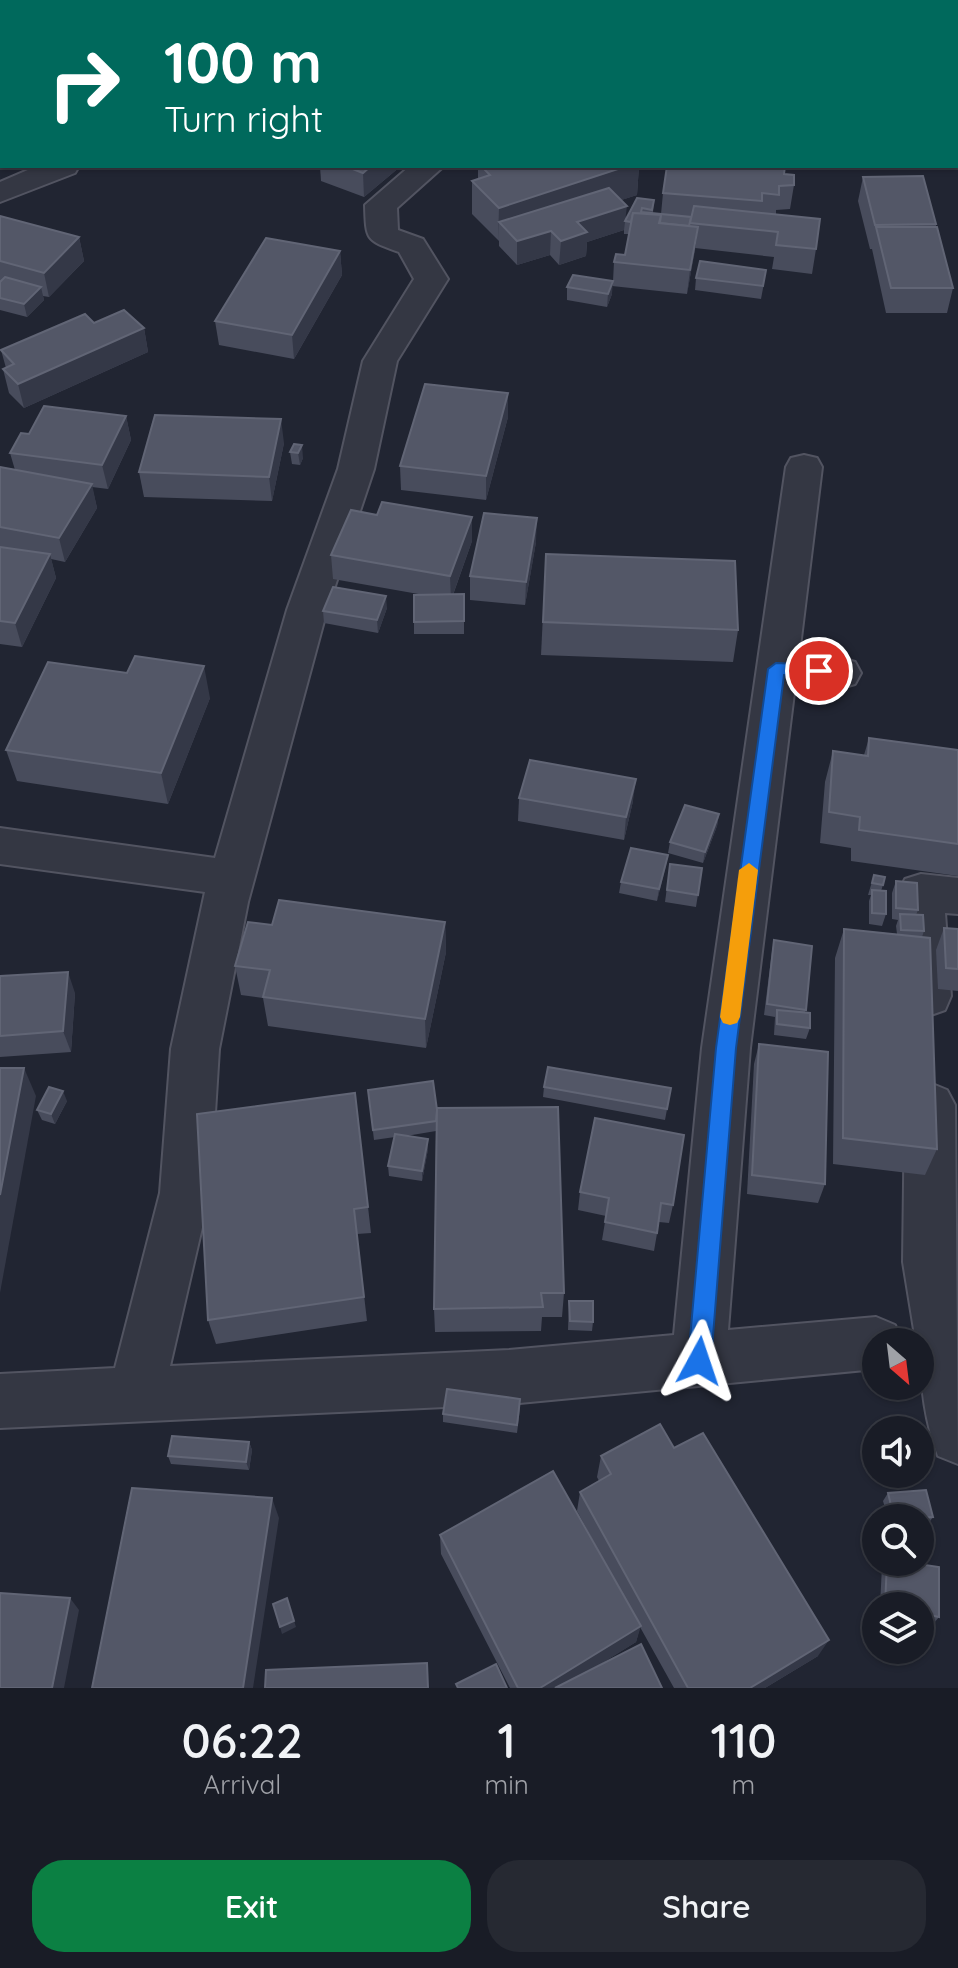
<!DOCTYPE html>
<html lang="en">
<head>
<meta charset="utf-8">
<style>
	:root { --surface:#191c26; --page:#262932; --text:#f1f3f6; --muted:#9fa1a7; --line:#373a43; --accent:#0b8043 }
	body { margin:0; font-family:Quicksand,sans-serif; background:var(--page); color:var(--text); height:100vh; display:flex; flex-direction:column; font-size:30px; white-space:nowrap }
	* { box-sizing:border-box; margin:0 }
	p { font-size:26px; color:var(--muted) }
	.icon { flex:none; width:44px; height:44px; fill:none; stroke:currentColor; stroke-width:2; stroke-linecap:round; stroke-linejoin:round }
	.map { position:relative; height:1688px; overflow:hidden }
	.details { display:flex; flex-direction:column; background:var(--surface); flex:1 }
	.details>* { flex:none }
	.banner { position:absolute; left:0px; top:0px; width:958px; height:168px; box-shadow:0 2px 6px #0004,0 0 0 2px var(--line); background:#00695c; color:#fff; overflow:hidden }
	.needle { width:52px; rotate:152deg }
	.fabs { position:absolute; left:862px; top:1328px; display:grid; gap:16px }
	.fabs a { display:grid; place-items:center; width:72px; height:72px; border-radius:50%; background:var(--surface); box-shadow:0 2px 6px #0004,0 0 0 2px var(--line); font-size:40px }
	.pin { position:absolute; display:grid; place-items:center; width:68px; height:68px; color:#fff; margin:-34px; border:4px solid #fff; border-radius:50%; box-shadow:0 2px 8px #0007 }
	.me { position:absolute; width:88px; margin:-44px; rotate:5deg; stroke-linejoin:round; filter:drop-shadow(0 0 6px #0008) }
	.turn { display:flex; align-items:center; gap:28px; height:168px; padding:0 32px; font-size:36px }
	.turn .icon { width:104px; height:104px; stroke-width:2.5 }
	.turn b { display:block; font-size:56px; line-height:68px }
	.eta { display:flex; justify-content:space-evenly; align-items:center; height:136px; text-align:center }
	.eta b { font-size:48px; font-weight:600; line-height:56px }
	.cta { display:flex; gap:16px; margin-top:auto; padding:16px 32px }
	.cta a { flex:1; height:92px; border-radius:32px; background:var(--accent); color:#fff; font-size:32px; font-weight:600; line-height:92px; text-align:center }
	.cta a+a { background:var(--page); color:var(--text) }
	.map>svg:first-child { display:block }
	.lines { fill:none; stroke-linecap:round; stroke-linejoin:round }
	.minor-casing { stroke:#525461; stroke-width:4 }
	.minor { fill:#343743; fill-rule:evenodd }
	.wall { fill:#484c5c }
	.shaded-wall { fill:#343847 }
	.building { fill:#535767; stroke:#616575; stroke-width:2 }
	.route { fill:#1a73e8; stroke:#114b97; stroke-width:2 }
	.slow { fill:#f59e0b }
</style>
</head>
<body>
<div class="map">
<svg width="958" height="1688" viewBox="0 0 958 1688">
	<rect width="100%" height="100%" fill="#212532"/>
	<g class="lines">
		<defs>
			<g id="minor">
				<path d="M37,166H79L75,173L0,202V182Z"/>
				<path d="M410,166H444L397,208L398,230L423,239L448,279L397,361L374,469L327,610L248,902L219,1049L210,1193L170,1366L509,1350L674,1335L702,1048L786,467L791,458L804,455L817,458L822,467L799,655L841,658L855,662L861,673L855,684L841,688L795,685L750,1048L728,1330L876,1317L895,1325L902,1342H876V1369L509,1404L0,1428V1374L115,1368L160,1193L171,1049L205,892L0,864V828L215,858L287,610L338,469L363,361L414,279L399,252C366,240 366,241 365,205Z"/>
				<path d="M921,874L958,878V914L945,913L951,996L945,1010L928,1016L911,1010L905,996L899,892L905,879Z"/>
				<path d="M930,1083L947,1090L955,1105L958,1464L938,1456C924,1420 920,1380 920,1342H916L903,1262L905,1105L913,1090Z"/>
			</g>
		</defs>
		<use href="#minor" class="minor-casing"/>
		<use href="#minor" class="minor"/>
	</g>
	<g class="wall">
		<path d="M320,166H401L364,197L321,181Z"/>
		<path d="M478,166H639L637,195L621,200L626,219L654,200L653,213L661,214L663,193L784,174L794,185L790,209L776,210V214L816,249L812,274L772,269L774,257L695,248L687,294L612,286V294L607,307L567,300V287L613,281L614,262L625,255L629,234H624V230L587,242L586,256L559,265L550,255L517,265L499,246V241L472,214V181L478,179Z"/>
		<path d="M863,177L936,224V227L953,288L947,313H886L872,249H870L858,201Z"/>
		<path d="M0,216L79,237L84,261L49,297L43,296L44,300L27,317L0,310Z"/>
		<path d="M340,251L342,275L294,359L219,345L215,321Z"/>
		<path d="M696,278L764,283L761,299L695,290Z"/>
		<path d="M94,323L144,328L148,352L24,408L9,393L3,369L6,368L1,350Z"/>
		<path d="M126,416L131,440L108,489L92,487L97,508L65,562L51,559L56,578L22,647L0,644V467L15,470L10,453L29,434Z"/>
		<path d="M508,417L486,500L401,490L400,466Z"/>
		<path d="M284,443L272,501L144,497L139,472Z"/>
		<path d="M294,444L303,458L300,465L292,464L290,452Z"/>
		<path d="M472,541L453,595L464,594V634H414V622L424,595L333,579L331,555Z"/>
		<path d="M536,542L525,605L470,600V576Z"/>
		<path d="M546,554L738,630L733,662L541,655Z"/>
		<path d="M387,608L378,633L324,623L323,611Z"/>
		<path d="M210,698L168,804L17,781L6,750Z"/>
		<path d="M869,738L958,750V876L851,861V848L820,843L825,782L833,751L864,755Z"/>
		<path d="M519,798L633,801L624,840L518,821Z"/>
		<path d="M719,814L717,826L703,863L668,853L670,842Z"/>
		<path d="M668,855L657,901L619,893L621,882Z"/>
		<path d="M670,864L702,868L696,907L665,902Z"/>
		<path d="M874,875L883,885L881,891L886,914L882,926L869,924V901L871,895H868Z"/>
		<path d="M896,881L918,910L916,915L924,931L922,937L937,1149L925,1175L833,1164L835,958L844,929L897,934L896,926L898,920L892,919V893Z"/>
		<path d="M445,922L446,952L426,1048L268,1026L263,998L241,995L235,966L272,925Z"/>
		<path d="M944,928L958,929V991L938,989L936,950Z"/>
		<path d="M774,940L806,1010L805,1012L810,1028L806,1039L774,1035L775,1017L764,1015L772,951Z"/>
		<path d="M0,976L75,993L71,1052L0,1057Z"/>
		<path d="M759,1044L825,1184L818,1203L747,1194L754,1064Z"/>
		<path d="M544,1087L671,1088L665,1120L543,1097Z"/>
		<path d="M368,1090L437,1110L564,1293L562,1317H542L541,1331L435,1332L434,1309L436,1131L406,1136L428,1139V1149L422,1181L389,1176L388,1166L395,1137L374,1140Z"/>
		<path d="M355,1093L371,1233L357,1234L367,1321L216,1344L208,1320Z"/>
		<path d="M67,1101L55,1124L42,1120L37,1110Z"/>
		<path d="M580,1192L673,1205L669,1223L659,1222L654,1251L602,1240L606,1216L578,1210Z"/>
		<path d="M569,1301L593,1322L592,1331L568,1330Z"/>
		<path d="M520,1408L517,1433L443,1422V1414Z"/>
		<path d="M249,1442L252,1450L249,1470L171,1464L168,1456Z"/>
		<path d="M674,1448L818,1656L765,1688H674L640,1627L636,1642L592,1669L662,1688H510L441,1554L440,1535L609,1570L577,1511L580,1492L599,1481L597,1477L601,1456Z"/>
		<path d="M888,1493L933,1517L928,1524L920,1525V1518H888L883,1501Z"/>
		<path d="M885,1562H905L939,1617L934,1623L920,1621V1606H880L882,1566Z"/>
	</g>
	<g class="shaded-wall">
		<path d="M391,0H422L419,2H389Z"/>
		<path d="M455,0H482L480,2H452Z"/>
		<path d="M371,166H401L364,197L363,173Z"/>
		<path d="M627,166H639L637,195L512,236L499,222L498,241L499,208Z"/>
		<path d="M627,206L624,230L587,242L586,256L559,265L561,241L577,222Z"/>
		<path d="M698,227L695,251L687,294L690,270Z"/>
		<path d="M551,231L550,255L517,265V241Z"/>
		<path d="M79,237L84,261L49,297L44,273Z"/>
		<path d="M340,251L342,275L294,359L292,335Z"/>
		<path d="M613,281L612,294L607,307L608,294Z"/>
		<path d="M41,287L44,300L27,317L24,304Z"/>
		<path d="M144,328L148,352L24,408L18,384Z"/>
		<path d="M508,393V417L486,500V476Z"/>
		<path d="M126,416L131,440L108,489L102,465Z"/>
		<path d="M281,419L284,443L272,501L269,477Z"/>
		<path d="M302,445L303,458L300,465L298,453Z"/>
		<path d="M92,484L97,508L65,562L59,538Z"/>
		<path d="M472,517V541L451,600L450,576Z"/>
		<path d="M537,518L536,542L525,605L526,582Z"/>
		<path d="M50,554L56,578L22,647L15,623Z"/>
		<path d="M386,596L387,608L378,633L377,620Z"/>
		<path d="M204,666L210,698L168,804L161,773Z"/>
		<path d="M636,779L633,801L624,840L626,817Z"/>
		<path d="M719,814L717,826L703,863L705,852Z"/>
		<path d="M668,855L666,866L657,901L659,889Z"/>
		<path d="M445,922L446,952L426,1048L425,1019Z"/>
		<path d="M68,972L75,993L71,1052L63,1031Z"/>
		<path d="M24,1068L36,1096L0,1293V1195Z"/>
		<path d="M63,1091L67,1101L55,1124L51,1114Z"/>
		<path d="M428,1139V1149L422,1181V1171Z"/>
		<path d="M249,1442L252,1450L249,1470L246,1462Z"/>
		<path d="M272,1498L279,1518L253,1688H243Z"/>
		<path d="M70,1598L79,1610L64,1688H52Z"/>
		<path d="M287,1598L296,1627L282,1634L280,1627Z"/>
		<path d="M641,1626L636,1642L562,1688H540Z"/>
		<path d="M829,1640L818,1656L765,1688H750Z"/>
	</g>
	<g class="building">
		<path d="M42,0H57L54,2H38Z"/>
		<path d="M339,0H391L389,2H337Z"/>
		<path d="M407,0H455L452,2H404Z"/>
		<path d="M345,166H371L363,173Z"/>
		<path d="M481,166H627L499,208L472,181L490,175Z"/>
		<path d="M667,166H785L784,174L794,175V185L779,186V195L762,193V201L663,193Z"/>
		<path d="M923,176L936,224L875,225L863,177Z"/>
		<path d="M609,188L627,206L577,222L587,232L561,241L551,231L517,241L499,222Z"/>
		<path d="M637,198L654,200L652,210L642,208L641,212L691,217L689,226L660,223L661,215L633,213L631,222L625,221Z"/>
		<path d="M694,206L820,219L816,249L776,245L778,232L690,223Z"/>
		<path d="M633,213L661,215L659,223L698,227L690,270L614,262L616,254L625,255Z"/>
		<path d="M0,216L79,237L44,273L0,261Z"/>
		<path d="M876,227H937L953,288H891Z"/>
		<path d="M266,238L340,251L292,335L215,321Z"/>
		<path d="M700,261L766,270L763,286L696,278Z"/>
		<path d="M573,275L613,281L608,294L567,287Z"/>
		<path d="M5,277L41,287L24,304L0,298V282Z"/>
		<path d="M124,310L144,328L18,384L3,369L14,364L1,350L85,314L94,323Z"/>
		<path d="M425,384L508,393L486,476L400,466Z"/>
		<path d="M44,406L126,416L102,465L10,453L21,433L29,434Z"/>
		<path d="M155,415L281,419L269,477L139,472Z"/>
		<path d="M294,444L302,445L298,453L290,452Z"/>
		<path d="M0,467L92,484L59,538L0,527Z"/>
		<path d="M382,502L472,517L450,576L331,555L351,510L377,515Z"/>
		<path d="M484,513L537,518L526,582L470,576Z"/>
		<path d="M0,547L50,554L15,623L0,621Z"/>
		<path d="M546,554L735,561L738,630L543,622Z"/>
		<path d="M333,587L386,596L377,620L323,611Z"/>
		<path d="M464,594V621L414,622V595Z"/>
		<path d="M135,656L204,666L161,773L6,750L48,662L127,673Z"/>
		<path d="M869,738L958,750V844L859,830L860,817L829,812L833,751L868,756Z"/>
		<path d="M530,760L636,779L626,817L519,798Z"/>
		<path d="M685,805L719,814L705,852L670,842Z"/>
		<path d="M631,848L668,855L659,889L621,882Z"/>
		<path d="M670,864L702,868L698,895L667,890Z"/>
		<path d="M874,875L885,877L883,885L872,883Z"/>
		<path d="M896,881L917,883L918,910L896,908Z"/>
		<path d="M872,890L886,891V914L872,913Z"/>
		<path d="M279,900L445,922L425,1019L263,997L270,970L235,966L248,922L272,925Z"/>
		<path d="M900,914L923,915L924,931L901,930Z"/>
		<path d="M944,928L958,929V969L946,968Z"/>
		<path d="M844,929L930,938L937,1149L843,1138Z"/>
		<path d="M774,940L812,946L806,1010L767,1004Z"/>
		<path d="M68,972L63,1031L0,1036V976Z"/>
		<path d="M777,1010L810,1013V1028L777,1024Z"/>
		<path d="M759,1044L828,1052L825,1184L752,1175Z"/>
		<path d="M548,1067L671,1088L667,1109L544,1087Z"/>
		<path d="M0,1068H24L0,1195Z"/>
		<path d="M433,1081L437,1110L436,1121L373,1130L368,1090Z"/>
		<path d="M49,1087L63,1091L51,1114L37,1110Z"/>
		<path d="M355,1093L368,1207L354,1209L364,1297L208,1320L197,1114Z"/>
		<path d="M558,1107L564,1293H541L543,1307L434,1309L437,1108Z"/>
		<path d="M595,1118L684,1135L673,1205L661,1203L657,1233L605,1222L609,1198L580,1192Z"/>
		<path d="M395,1134L428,1139L422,1171L388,1166Z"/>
		<path d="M569,1301H593V1322L570,1321Z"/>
		<path d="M447,1389L520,1399L517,1425L443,1414Z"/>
		<path d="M660,1424L674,1448L703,1433L829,1640L750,1688H688L580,1492L611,1474L601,1456Z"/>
		<path d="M172,1436L249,1442L246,1462L168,1456Z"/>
		<path d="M553,1471L641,1626L540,1688H518L440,1535Z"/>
		<path d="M132,1488L272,1498L243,1688H92Z"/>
		<path d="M926,1490L933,1517L920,1518H894L888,1493Z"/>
		<path d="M887,1562H905L939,1567V1617L920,1613V1606H885Z"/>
		<path d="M0,1593L70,1598L52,1688H0Z"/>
		<path d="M287,1598L294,1621L280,1627L273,1604Z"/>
		<path d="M641,1644L662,1688H555Z"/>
		<path d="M427,1663L428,1688H265L266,1670Z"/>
		<path d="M496,1664L507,1688H458L456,1684Z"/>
	</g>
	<path class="route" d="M776,663L819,665L828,671L819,678L784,675L736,1048L711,1361L707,1368L699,1372L692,1368L688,1361L716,1048L768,669Z"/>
	<path class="slow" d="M749,863L758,870L740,1017L737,1023L730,1025L723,1023L720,1017L739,870Z"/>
</svg>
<div class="fabs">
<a><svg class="needle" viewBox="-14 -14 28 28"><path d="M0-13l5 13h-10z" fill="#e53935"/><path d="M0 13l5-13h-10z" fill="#9fa1a7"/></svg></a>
<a><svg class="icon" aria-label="sound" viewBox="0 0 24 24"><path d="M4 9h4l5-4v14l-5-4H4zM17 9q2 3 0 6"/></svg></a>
<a><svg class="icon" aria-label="search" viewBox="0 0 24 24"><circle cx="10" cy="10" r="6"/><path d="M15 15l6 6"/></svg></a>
<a><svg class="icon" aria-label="layers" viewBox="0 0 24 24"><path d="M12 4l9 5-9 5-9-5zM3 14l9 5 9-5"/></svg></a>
</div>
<div class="pin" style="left:819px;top:671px;background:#d93025"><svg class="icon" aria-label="arrive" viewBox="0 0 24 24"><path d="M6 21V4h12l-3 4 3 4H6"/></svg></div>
<svg class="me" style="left:699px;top:1361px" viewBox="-20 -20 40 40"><path d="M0-17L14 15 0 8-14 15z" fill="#1a73e8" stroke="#fff" stroke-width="4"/></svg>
<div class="banner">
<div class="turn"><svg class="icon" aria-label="right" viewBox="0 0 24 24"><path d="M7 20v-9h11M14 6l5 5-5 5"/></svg><div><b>100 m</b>Turn right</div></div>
</div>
</div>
<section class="details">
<div class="eta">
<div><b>06:22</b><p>Arrival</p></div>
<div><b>1</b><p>min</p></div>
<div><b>110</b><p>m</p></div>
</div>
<div class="cta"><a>Exit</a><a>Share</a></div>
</section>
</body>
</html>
